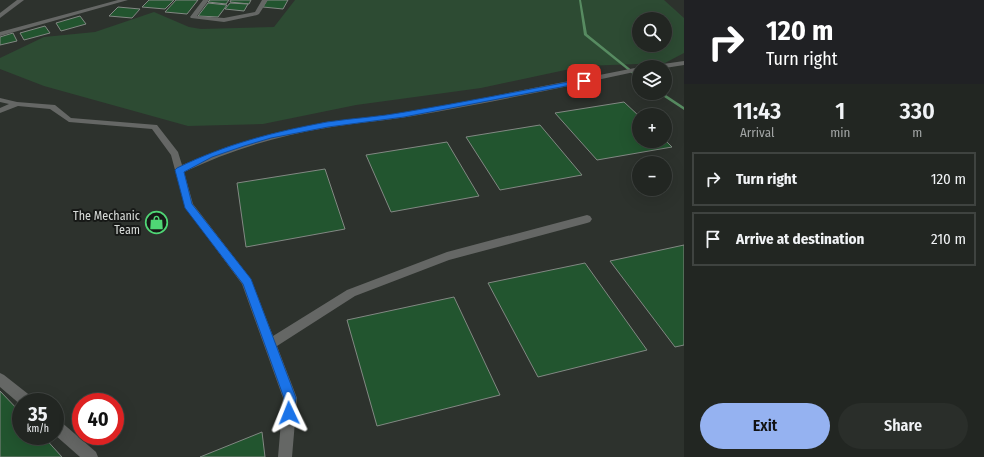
<!DOCTYPE html>
<html lang="en">
<head>
<meta charset="utf-8">
<style>
	:root { --surface:#222622; --page:#2a2e2a; --text:#f1f3f6; --muted:#a2a5a5; --line:#3f4340; --accent:#95b2f1 }
	body { margin:0; font-family:"Fira Sans Condensed",sans-serif; background:var(--page); color:var(--text); height:100vh; display:flex; flex-direction:column; font-size:15px; white-space:nowrap }
	* { box-sizing:border-box; margin:0 }
	p { font-size:13px; color:var(--muted) }
	.icon { flex:none; width:22px; height:22px; fill:none; stroke:currentColor; stroke-width:2; stroke-linecap:round; stroke-linejoin:round }
	.map { position:relative; flex:1; overflow:hidden }
	.details { display:flex; flex-direction:column; background:var(--surface); width:300px }
	.details>* { flex:none }
	.top-card { background:#202124; color:#fff; overflow:hidden }
	.controls { position:absolute; left:632px; top:12px; display:grid; gap:8px }
	.controls a { display:grid; place-items:center; width:40px; height:40px; border-radius:50%; background:var(--surface); box-shadow:0 4px 16px #0002,0 0 0 1px var(--line); font-size:20px }
	.speed { position:absolute; left:12px; top:393px; display:flex; gap:8px; font-size:20px; font-weight:700; text-align:center }
	.speed>* { display:grid; place-content:center; width:52px; height:52px; border-radius:50%; background:var(--surface); box-shadow:0 4px 16px #0002,0 0 0 1px var(--line); line-height:1 }
	.speed small { font-size:10px; font-weight:400 }
	.speed .limit { border:6px solid #d22; background:#fff; color:#111 }
	.pin { position:absolute; display:grid; place-items:center; width:34px; height:34px; color:#fff; margin:-17px; border-radius:8px; box-shadow:0 2px 6px #0006 }
	.me { position:absolute; width:44px; margin:-22px; rotate:358deg; stroke-linejoin:round; filter:drop-shadow(0 0 3px #0008) }
	.turn { display:flex; align-items:center; gap:14px; height:84px; padding:0 16px; font-size:18px }
	.turn .icon { width:52px; height:52px; stroke-width:2.5 }
	.turn b { display:block; font-size:28px; line-height:34px }
	.eta { display:flex; justify-content:space-evenly; align-items:center; height:68px; text-align:center }
	.eta b { font-size:24px; font-weight:600; line-height:28px }
	.primary-button { display:flex; gap:8px; margin-top:auto; padding:8px 16px }
	.primary-button a { flex:1; height:46px; border-radius:24px; background:var(--accent); color:#111; font-size:16px; font-weight:600; line-height:46px; text-align:center }
	.primary-button a+a { background:var(--page); color:var(--text) }
	ul { padding:0; list-style:none }
	li { display:flex; align-items:center; gap:12px; height:54px; margin:0 8px 6px; padding:0 8px; border:2px solid var(--line); border-radius:0px }
	li div { flex:1 }
	li b { display:block; font-size:15px }
	li em { font-style:normal }
	main { display:flex; flex:1; min-height:0 }
	.map>svg:first-child { display:block }
	.green { fill:#2d4b33; fill-rule:evenodd }
	.lines { fill:none; stroke-linecap:round; stroke-linejoin:round }
	.stream { fill:#578b61; fill-rule:evenodd }
	.building { fill:#22552f; stroke:#828883 }
	.minor { fill:#656765; fill-rule:evenodd }
	.route { fill:#1a73e8; stroke:#114b97 }
	.labels { text-anchor:middle; dominant-baseline:central; stroke-width:4; stroke-linejoin:round; paint-order:stroke }
	.poi-label { font-size:12px; fill:#d8dcd9; stroke:#171917; text-anchor:end }
</style>
</head>
<body>
<main>
<div class="map">
<svg width="684" height="457" viewBox="0 0 684 457">
	<rect width="100%" height="100%" fill="#2d322d"/>
	<path class="green" d="M295,0H664L684,18V53L665,63L584,66L481,88L356,105L263,124L188,126L44,86L0,69V58L44,37L95,32L154,12L189,27L201,29L274,27ZM639,19H665V45H639Z"/>
	<g class="lines">
		<g class="stream">
			<path d="M579,0H581L587,34L639,76V79L584,35Z"/>
			<path d="M658,93H663L684,107V110Z"/>
		</g>
	</g>
	<g class="building">
		<path d="M149,0H174L165,9L142,7Z"/>
		<path d="M176,0H198L187,14L165,12Z"/>
		<path d="M210,0H229L226,4L208,2Z"/>
		<path d="M231,0H251L249,4L230,2Z"/>
		<path d="M267,0H288L283,9L263,7Z"/>
		<path d="M208,3L227,5L218,17L198,16Z"/>
		<path d="M230,3L248,4L244,11L225,9Z"/>
		<path d="M118,7L140,9L132,18L109,16Z"/>
		<path d="M80,16L86,24L61,31L56,23Z"/>
		<path d="M45,26L50,33L24,40L20,33Z"/>
		<path d="M13,33L17,41L0,45V37Z"/>
		<path d="M624,102L639,116V141L665,140L672,147L597,160L555,113Z"/>
		<path d="M540,125L582,175L500,190L466,137Z"/>
		<path d="M447,142L479,196L391,212L366,155Z"/>
		<path d="M325,169L345,229L246,247L237,183Z"/>
		<path d="M684,245V345L675,347L610,261Z"/>
		<path d="M585,263L647,350L538,377L488,283Z"/>
		<path d="M454,297L500,395L377,426L347,320Z"/>
		<path d="M0,391L21,413V436H43L62,457H0Z"/>
		<path d="M262,432L265,457H200Z"/>
	</g>
	<g class="lines">
		<g class="minor">
			<path d="M17,0H24L0,18V13Z"/>
			<path d="M118,0H128L0,36V32Z"/>
			<path d="M203,0H209L197,16L224,18L255,12L262,0H268L259,14L257,15L224,22L191,18L190,17Z"/>
			<path d="M684,61V65L665,68L652,67L656,65Z"/>
			<path d="M640,67L639,71C564,87 489,103 413,116C384,121 354,123 326,128C276,136 229,151 184,172L193,204L251,279L273,336L347,290L447,252L587,215L590,216L592,219L590,222L587,223L449,260L355,296L277,346L297,398L292,457H278L283,398L242,284L185,207L171,155L152,129L69,122L50,109L18,106L0,113V108L9,104L0,102V98L17,102L55,105L71,118L157,125L178,152L182,165L230,146L288,130L326,122L404,113L463,102Z"/>
			<path d="M0,373L4,375L32,397L34,402H21V405L0,387Z"/>
			<path d="M55,419L60,421L96,452L98,457H80L55,435Z"/>
		</g>
	</g>
	<path class="route" d="M584,79L588,81L587,82L404,117L328,127L271,138L244,146L212,157L184,172L192,204L251,279L296,398L293,417L289,419L285,417L283,413L284,398L243,284L185,208L175,170L177,168C226,144 273,132 327,122C353,118 379,117 405,112C465,102 525,90 584,79Z"/>
	<defs>
		<symbol id="shop-ring" viewBox="-11 -11 22 22"><circle r="9.5" fill="#171917" stroke="#4fd675" stroke-width="1.5"/><path d="M-5-2.5h2.3a2.7 3.5 0 0 1 5.4 0H5L5.5 6h-11ZM-1.5-2.5h3a1.5 2.3 0 0 0-3 0Z" fill="#4fd675"/></symbol>
	</defs>
	<g fill-rule="evenodd">
		<use href="#shop-ring" x="144" y="210" width="25" height="25"/>
	</g>
	<g class="labels">
		<g class="poi-label">
			<text x="140" y="216">The Mechanic<tspan x="140" dy="14">Team</tspan></text>
		</g>
	</g>
</svg>
<div class="controls">
<a><svg class="icon" aria-label="search" viewBox="0 0 24 24"><circle cx="10" cy="10" r="6"/><path d="M15 15l6 6"/></svg></a>
<a><svg class="icon" aria-label="layers" viewBox="0 0 24 24"><path d="M12 4l9 5-9 5-9-5zM3 14l9 5 9-5"/></svg></a>
<a>+</a>
<a>−</a>
</div>
<div class="speed"><div>35<small>km/h</small></div><div class="limit">40</div></div>
<div class="pin" style="left:584px;top:81px;background:#d93025"><svg class="icon" aria-label="arrive" viewBox="0 0 24 24"><path d="M6 21V4h12l-3 4 3 4H6"/></svg></div>
<svg class="me" style="left:289px;top:413px" viewBox="-20 -20 40 40"><path d="M0-17L14 15 0 8-14 15z" fill="#1a73e8" stroke="#fff" stroke-width="4"/></svg>
</div>
<section class="details">
<div class="top-card">
<div class="turn"><svg class="icon" aria-label="right" viewBox="0 0 24 24"><path d="M7 20v-9h11M14 6l5 5-5 5"/></svg><div><b>120 m</b>Turn right</div></div>
</div>
<div class="eta">
<div><b>11:43</b><p>Arrival</p></div>
<div><b>1</b><p>min</p></div>
<div><b>330</b><p>m</p></div>
</div>
<ul>
<li><svg class="icon" aria-label="right" viewBox="0 0 24 24"><path d="M7 20v-9h11M14 6l5 5-5 5"/></svg><div><b>Turn right</b></div><em>120 m</em></li>
<li><svg class="icon" aria-label="arrive" viewBox="0 0 24 24"><path d="M6 21V4h12l-3 4 3 4H6"/></svg><div><b>Arrive at destination</b></div><em>210 m</em></li>
</ul>
<div class="primary-button"><a>Exit</a><a>Share</a></div>
</section>
</main>
</body>
</html>
